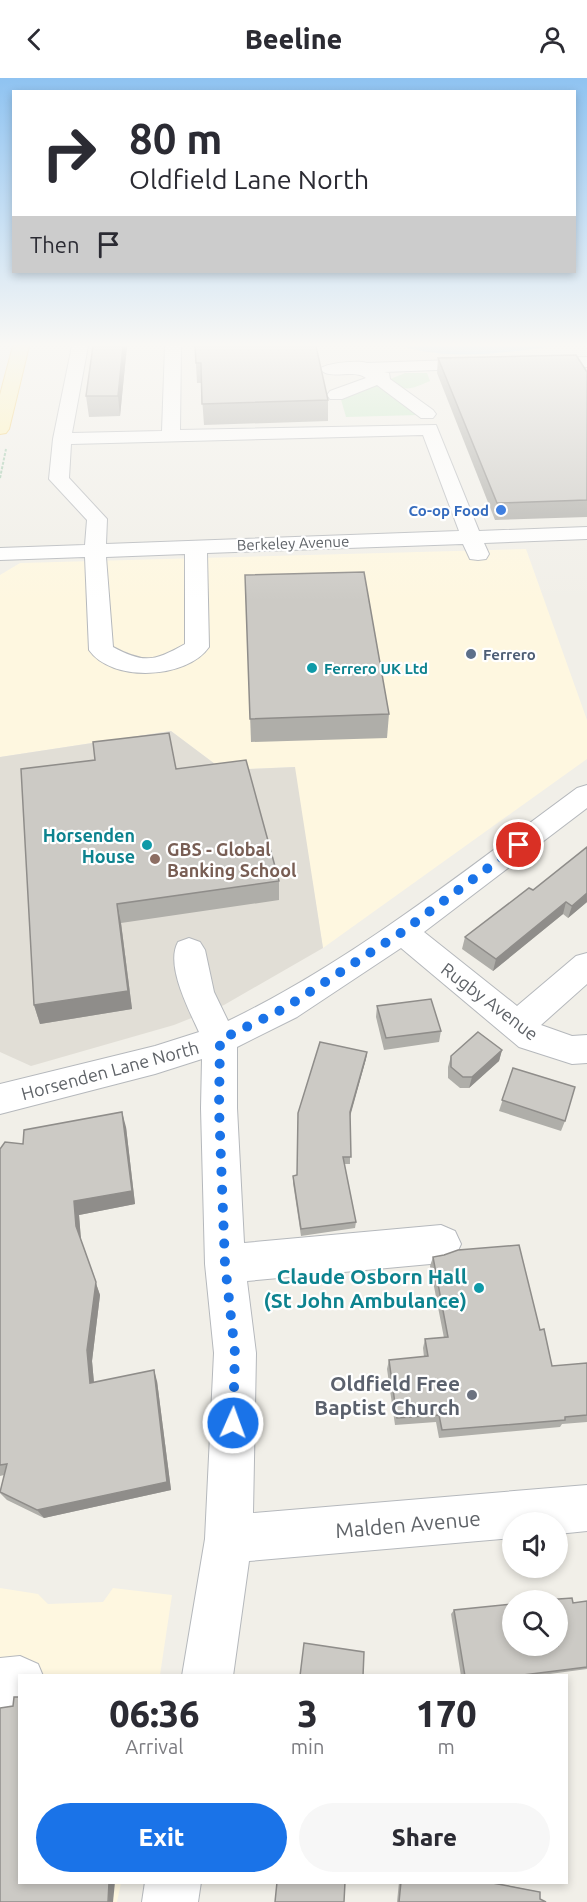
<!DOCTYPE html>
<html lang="en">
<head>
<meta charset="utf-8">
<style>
	:root { --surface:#fff; --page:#f7f7f7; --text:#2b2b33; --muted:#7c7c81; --accent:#1a73e8 }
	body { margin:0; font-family:Ubuntu,sans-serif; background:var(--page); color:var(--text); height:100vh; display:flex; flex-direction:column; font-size:22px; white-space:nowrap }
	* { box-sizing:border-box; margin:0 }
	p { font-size:20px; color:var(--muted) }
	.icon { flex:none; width:33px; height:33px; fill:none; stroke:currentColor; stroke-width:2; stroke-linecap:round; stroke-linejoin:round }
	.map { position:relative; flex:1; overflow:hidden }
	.side { position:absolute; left:18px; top:1596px; width:550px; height:210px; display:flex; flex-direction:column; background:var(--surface); border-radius:0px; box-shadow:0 3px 9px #0003 }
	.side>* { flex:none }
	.top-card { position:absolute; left:12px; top:12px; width:564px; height:183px; border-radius:0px; box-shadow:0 3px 9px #0003; background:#fff; color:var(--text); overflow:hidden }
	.controls { position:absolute; left:502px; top:1434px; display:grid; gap:12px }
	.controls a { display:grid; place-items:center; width:66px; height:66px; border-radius:50%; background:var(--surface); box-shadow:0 3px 9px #0003; font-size:30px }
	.pin { position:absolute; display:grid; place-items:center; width:51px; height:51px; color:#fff; margin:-26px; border:3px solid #fff; border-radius:50%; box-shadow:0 2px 6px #0007 }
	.me { position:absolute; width:66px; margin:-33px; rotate:2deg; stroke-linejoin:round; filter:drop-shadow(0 0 4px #0008) }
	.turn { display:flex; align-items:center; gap:21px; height:126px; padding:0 18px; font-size:27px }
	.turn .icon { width:78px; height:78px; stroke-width:2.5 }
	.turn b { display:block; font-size:42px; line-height:51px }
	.then { display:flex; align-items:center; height:57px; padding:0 18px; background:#0003; gap:12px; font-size:22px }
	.eta { display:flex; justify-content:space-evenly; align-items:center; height:102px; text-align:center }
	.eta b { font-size:36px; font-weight:800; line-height:42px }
	.action { display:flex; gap:12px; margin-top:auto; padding:12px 18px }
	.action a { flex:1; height:69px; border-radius:36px; background:var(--accent); color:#fff; font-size:24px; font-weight:800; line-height:69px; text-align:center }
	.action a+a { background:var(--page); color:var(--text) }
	header { display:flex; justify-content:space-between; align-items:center; height:78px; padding:0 18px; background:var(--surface); font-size:27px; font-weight:800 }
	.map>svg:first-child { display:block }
	.commercial { fill:#fef7e0 }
	.education { fill:#e1ded6 }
	.green { fill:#c5e8c5 }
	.water { fill:#aadaff }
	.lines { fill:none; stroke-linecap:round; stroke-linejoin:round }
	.minor-casing { stroke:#b5b8bc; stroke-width:2 }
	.major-casing { stroke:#f2c960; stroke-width:2 }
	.path { stroke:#9cc7a9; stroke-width:2; stroke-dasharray:3 1.5; stroke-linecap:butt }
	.minor { fill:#fff; fill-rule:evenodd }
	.major { fill:#fff2af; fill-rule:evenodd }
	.wall { fill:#afaea9 }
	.shaded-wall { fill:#8f8d8a }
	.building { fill:#cccac5; stroke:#8f8d8a; stroke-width:1.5 }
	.route { stroke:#1a73e8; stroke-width:10; stroke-dasharray:0 18 }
	.shop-dot { fill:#3f7fe0; stroke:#fff; stroke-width:2 }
	.service-dot { fill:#5c6f8a; stroke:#fff; stroke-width:2 }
	.culture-dot { fill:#0f9aa8; stroke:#fff; stroke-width:2 }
	.education-dot { fill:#8d6e63; stroke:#fff; stroke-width:2 }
	.worship-dot { fill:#6b7280; stroke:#fff; stroke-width:2 }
	.labels { text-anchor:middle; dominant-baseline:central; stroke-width:4.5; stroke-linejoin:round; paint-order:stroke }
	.far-shop-label { font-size:15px; font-weight:bold; fill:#366cbe; stroke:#fff; text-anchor:end }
	.far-street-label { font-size:15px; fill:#5f6368; stroke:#fff }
	.far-service-label { font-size:15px; font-weight:bold; fill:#4e5e75; stroke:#fff; text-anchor:start }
	.far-culture-label { font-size:15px; font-weight:bold; fill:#0d838f; stroke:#fff; text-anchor:start }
	.culture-label { font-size:18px; font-weight:bold; fill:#0d838f; stroke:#fff; text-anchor:end }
	.education-label { font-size:18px; font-weight:bold; fill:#785e54; stroke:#fff; text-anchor:start }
	.street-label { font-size:18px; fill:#5f6368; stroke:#fff }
	.near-culture-label { font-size:21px; font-weight:bold; fill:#0d838f; stroke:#fff; text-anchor:end }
	.near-worship-label { font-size:21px; font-weight:bold; fill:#5b616d; stroke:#fff; text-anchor:end }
	.near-street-label { font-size:21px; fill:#5f6368; stroke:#fff }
</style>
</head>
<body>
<header><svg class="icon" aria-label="back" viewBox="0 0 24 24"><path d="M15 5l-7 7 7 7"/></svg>Beeline<svg class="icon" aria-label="person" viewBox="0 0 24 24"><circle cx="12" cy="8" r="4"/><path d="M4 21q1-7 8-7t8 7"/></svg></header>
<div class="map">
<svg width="587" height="1824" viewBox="0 0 587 1824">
	<rect width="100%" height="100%" fill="#f1efe8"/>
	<g class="commercial">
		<path d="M526,471L587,642V681L323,870L294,689L223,692L171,653L0,679V497L20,485Z"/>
		<path d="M0,1510L38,1516L48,1526L103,1524L113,1510L172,1517L160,1597L20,1598V1804L121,1805L117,1824H0Z"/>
	</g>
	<path class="education" d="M171,653L223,692L295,689L323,870L224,927L174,947L31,988L0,974V679Z"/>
	<g class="green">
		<path d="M405,295H427L430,303C411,311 405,315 388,302Z"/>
		<path d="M377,305L419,337L346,339L340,318Z"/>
	</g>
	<path class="water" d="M401,268H556C504,275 452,283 401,268Z"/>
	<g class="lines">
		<defs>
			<g id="minor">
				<path d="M72,268H88L72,355L162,353L165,268H181L180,352L436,347L479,453L587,449V461L484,465L489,476L486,481L478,482L470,481L463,466L207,475L209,569C187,601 112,605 89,572L85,479L0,482V470L85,467L87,442L49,401L53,361ZM423,357L459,453L106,466L107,441L69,400L71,366ZM185,476V566C155,583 144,586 113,569L106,479Z"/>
				<path d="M587,279V289L535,290L527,285L535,280Z"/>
				<path d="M483,281L491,286L489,290L384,294L389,295L390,301L433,332L436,336L433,340H421L377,307L342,321H330L327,317L330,313L366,300C353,290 330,303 320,291C325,285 359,282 367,285Z"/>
				<path d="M587,707V730L424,854L517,928L576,878L587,875V906L541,947L572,958L587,957V985L572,986L519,969L401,870L297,939L237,969V1030L244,1165L441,1147L455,1153L461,1166L455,1179L441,1185L247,1203L256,1275L253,1435L587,1407V1453L558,1456V1444H513V1460L249,1483L233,1598H182L205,1461L214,1275L205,1186L201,1030L202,981L155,996L0,1036V1006L155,968L199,954C189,932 165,887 178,864L189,860L200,864L205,872L214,914L228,943C354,882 465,792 577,710Z"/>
				<path d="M20,1578L38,1586L43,1598H20V1630L0,1632V1580Z"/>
				<path d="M145,1804H201L198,1824H142Z"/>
			</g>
			<path id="major" d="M13,268H29L9,351L6,355L0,356V317Z"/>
		</defs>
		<use href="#minor" class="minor-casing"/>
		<use href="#major" class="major-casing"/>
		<path class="path" d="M0,400L6,371"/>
		<use href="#minor" class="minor"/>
		<use href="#major" class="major"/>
	</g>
	<g class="wall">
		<path d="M127,268L120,338L89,339L86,318Z"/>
		<path d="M195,268L328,322V343L204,347L201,305H197Z"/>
		<path d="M438,280L587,294V439L495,442L437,295Z"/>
		<path d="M245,497L389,636L387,660L251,664Z"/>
		<path d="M176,691L279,803V822L121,845L132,931L40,946L34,927Z"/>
		<path d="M533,812L587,824L568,840L563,836L493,893L462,871L465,859Z"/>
		<path d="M377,928L441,953L439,964L384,972L376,939Z"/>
		<path d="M502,972L499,983L469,1010H460L448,1000V989L451,978Z"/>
		<path d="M367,974L366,981L350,1039V1086H344L356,1144L355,1150L301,1158L293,1105V1098L297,1097Z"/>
		<path d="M513,990L565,1043L561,1053L499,1033Z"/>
		<path d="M126,1049L135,1126L79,1137L81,1162L100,1217L92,1283L94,1305L157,1303L171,1412L44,1440L7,1422L0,1415L4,1397L0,1398V1071L23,1066Z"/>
		<path d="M433,1179L540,1252L552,1288L587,1285V1344L562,1346L560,1349L439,1360L436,1344L395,1347L387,1291L389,1282L424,1279L423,1270L425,1261L444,1260L430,1188Z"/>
		<path d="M587,1523V1591L535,1598H461L451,1536L454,1532L573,1525Z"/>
		<path d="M399,1804H490L540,1814V1821L546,1824H397Z"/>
	</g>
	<g class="shaded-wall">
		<path d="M123,268H127L120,338L118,318Z"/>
		<path d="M587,815V824L568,840L572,828Z"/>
		<path d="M566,824L563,836L493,893L496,881Z"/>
		<path d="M117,826L121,845L132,931L40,946L34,927Z"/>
		<path d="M502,972L499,983L469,1010L472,999Z"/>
		<path d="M367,974L366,981L349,1041L350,1034Z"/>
		<path d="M122,1034L126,1049L135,1126L79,1137L81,1162L100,1217L92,1283L95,1316L90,1305L74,1123Z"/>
		<path d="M154,1292L157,1303L171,1412L44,1440L37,1432Z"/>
		<path d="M109,1804H115L113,1824H108Z"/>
	</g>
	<g class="building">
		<path d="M93,268H123L118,318H86Z"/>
		<path d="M195,268H316L328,322L202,326L201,285H196Z"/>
		<path d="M576,277L587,294V422L497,425L438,280Z"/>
		<path d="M364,494L389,636L250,641L245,497Z"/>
		<path d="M169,655L176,691L246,682L279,803L117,826L128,913L34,927L21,691L95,682L93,664Z"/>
		<path d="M587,769V815L572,828L566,824L496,881L465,859L529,810L533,812Z"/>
		<path d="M431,921L441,953L386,960L377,928Z"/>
		<path d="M478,954L502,972L472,999H463L451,989V978Z"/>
		<path d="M320,964L367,974L350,1034L351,1079H343L356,1144L301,1151L293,1098L297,1097L298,1035Z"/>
		<path d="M513,990L575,1009L565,1043L502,1022Z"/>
		<path d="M122,1034L132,1113L74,1123L76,1148L96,1204L87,1272L90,1305L154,1292L167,1404L37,1432L0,1414L7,1386L0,1387V1071L5,1064L23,1066L24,1052Z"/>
		<path d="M519,1167L540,1252L544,1251L552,1288L587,1285V1337L565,1339V1342L442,1352L439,1337L397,1340L389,1282L428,1278L425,1261L448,1259L433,1179L444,1177L458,1172Z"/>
		<path d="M572,1520L573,1525L587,1523V1589L515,1598H465L454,1532L513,1526V1568H558V1522H544Z"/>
		<path d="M304,1565L364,1574L363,1598H300Z"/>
		<path d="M14,1619H20V1804H109L108,1824H0V1630L13,1628Z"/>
		<path d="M277,1804H345L344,1824H275Z"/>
		<path d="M401,1804H487L540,1814V1821L546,1824H399Z"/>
	</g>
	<linearGradient id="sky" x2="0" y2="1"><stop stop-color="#8fc3f1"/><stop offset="0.51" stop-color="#f9f8f5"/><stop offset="1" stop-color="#f9f8f5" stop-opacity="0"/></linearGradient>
	<rect width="587" height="523" fill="url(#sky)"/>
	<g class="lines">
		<path class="route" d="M233,1345L235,1275L225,1186L219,1030L220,962L285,930L402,854L519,767"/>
	</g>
	<circle class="shop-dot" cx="501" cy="432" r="6"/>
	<circle class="service-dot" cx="471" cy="576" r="6"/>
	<g class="culture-dot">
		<circle cx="312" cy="590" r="6"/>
		<circle cx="147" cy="767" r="6"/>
		<circle cx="479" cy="1210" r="6"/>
	</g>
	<circle class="education-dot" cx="155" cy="781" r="6"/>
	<circle class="worship-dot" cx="472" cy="1317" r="6"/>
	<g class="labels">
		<g class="far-shop-label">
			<text x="489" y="432">Co-op Food</text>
		</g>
		<g class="far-street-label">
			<text transform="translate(293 465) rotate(-2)">Berkeley Avenue</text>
		</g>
		<g class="far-service-label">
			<text x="483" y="576">Ferrero</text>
		</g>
		<g class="far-culture-label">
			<text x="324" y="590">Ferrero UK Ltd</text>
		</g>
		<g class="culture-label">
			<text x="135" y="757">Horsenden<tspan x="135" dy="21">House</tspan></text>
		</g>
		<g class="education-label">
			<text x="167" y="771">GBS - Global<tspan x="167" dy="21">Banking School</tspan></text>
		</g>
		<g class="street-label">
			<text transform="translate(490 923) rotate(37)">Rugby Avenue</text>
			<text transform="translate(110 992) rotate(-15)">Horsenden Lane North</text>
		</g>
		<g class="near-culture-label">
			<text x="467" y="1198">Claude Osborn Hall<tspan x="467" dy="24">(St John Ambulance)</tspan></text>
		</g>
		<g class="near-worship-label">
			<text x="460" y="1305">Oldfield Free<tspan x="460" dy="24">Baptist Church</tspan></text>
		</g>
		<g class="near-street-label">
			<text transform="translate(408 1446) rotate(-5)">Malden Avenue</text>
		</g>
	</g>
</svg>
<div class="controls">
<a><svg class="icon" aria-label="sound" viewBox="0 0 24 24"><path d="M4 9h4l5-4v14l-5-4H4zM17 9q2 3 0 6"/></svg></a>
<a><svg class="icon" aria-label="search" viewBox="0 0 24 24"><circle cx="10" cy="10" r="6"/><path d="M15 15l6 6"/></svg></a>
</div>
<div class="pin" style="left:519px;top:767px;background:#d93025"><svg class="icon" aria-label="arrive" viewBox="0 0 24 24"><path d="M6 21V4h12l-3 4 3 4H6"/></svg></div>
<svg class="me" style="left:233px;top:1345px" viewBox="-20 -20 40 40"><circle r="17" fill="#1a73e8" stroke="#fff" stroke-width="3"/><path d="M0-11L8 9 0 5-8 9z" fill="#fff"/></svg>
<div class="top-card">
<div class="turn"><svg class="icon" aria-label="right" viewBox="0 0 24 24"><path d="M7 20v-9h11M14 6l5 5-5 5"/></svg><div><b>80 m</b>Oldfield Lane North</div></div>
<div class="then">Then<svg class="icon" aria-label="arrive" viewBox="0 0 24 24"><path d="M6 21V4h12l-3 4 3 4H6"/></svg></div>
</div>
<section class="side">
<div class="eta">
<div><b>06:36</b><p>Arrival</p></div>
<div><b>3</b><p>min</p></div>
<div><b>170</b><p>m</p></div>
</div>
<div class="action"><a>Exit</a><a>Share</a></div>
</section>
</div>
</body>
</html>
